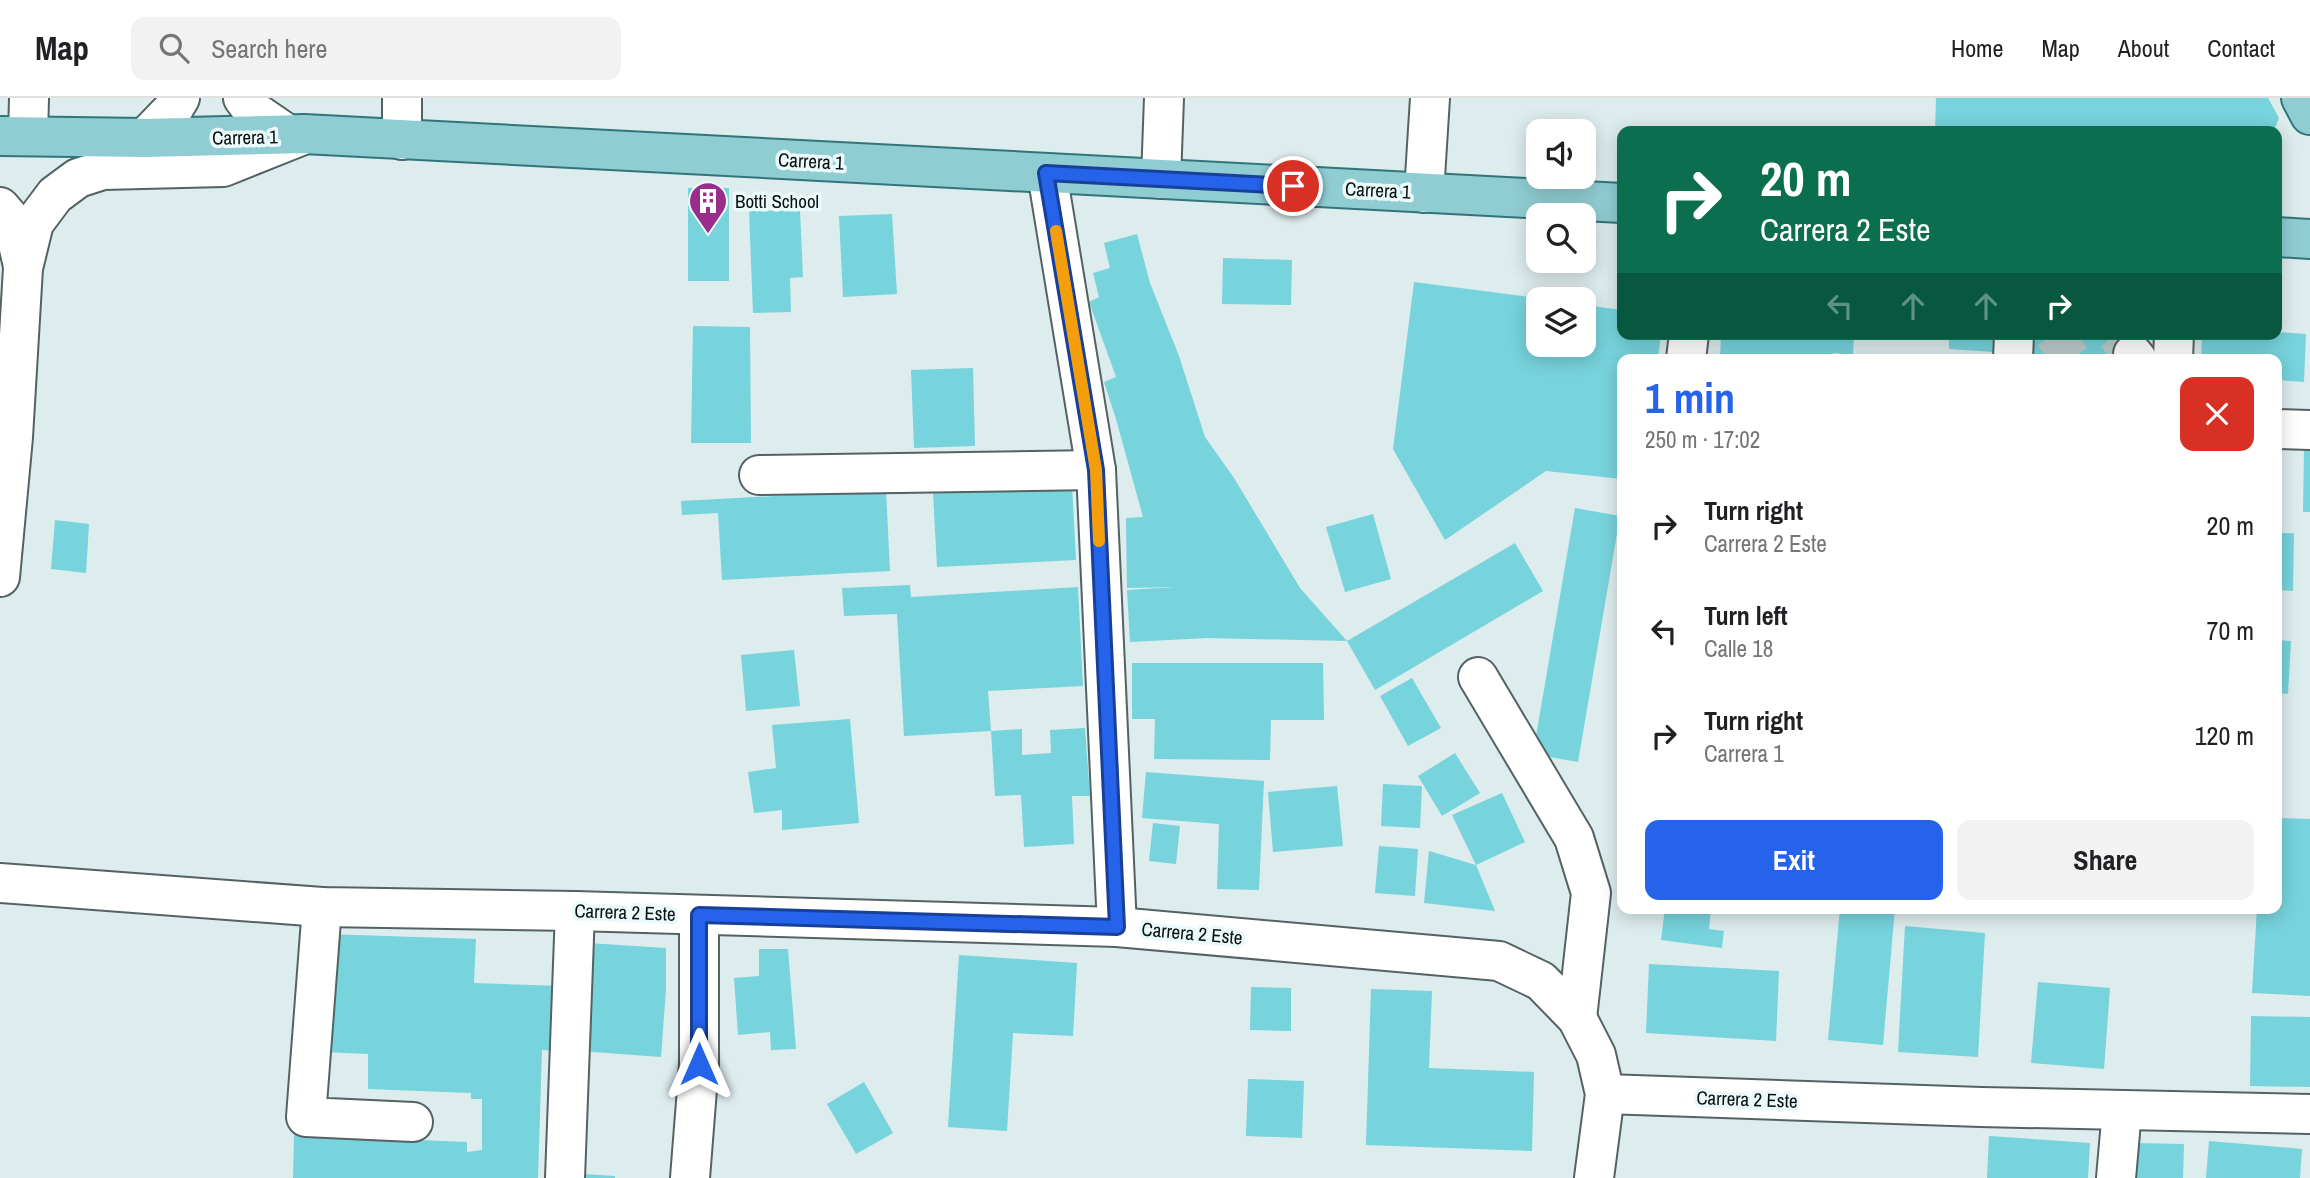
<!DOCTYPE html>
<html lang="en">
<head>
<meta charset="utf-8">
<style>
	:root { --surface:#fff; --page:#f2f2f2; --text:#202124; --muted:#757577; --line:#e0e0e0; --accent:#2563eb }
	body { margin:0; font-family:"Archivo Narrow",sans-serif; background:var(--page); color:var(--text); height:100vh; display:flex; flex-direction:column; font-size:26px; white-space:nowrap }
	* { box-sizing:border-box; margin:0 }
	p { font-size:23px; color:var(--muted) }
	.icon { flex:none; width:38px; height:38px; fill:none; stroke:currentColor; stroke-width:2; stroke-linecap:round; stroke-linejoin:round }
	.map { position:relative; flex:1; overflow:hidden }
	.side { position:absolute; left:1617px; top:256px; width:665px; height:560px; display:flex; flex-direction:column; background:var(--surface); border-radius:14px; box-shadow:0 4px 18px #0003 }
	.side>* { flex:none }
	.banner { position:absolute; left:1617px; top:28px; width:665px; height:214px; border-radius:14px; box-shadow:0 4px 18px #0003; background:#0b6e4f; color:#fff; overflow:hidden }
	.tools { position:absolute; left:1526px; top:21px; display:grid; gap:14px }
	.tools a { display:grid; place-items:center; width:70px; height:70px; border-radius:14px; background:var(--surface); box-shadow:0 4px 18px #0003; font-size:35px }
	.pin { position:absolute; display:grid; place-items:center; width:60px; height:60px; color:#fff; margin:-30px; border:4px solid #fff; border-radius:50%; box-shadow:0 2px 7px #0007 }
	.me { position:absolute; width:77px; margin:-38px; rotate:0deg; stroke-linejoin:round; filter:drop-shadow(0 0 5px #0008) }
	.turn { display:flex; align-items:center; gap:24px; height:147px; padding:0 28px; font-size:32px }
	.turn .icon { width:91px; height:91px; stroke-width:2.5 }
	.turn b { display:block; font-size:49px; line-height:60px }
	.lanes { display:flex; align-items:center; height:66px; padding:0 28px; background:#0003; justify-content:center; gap:35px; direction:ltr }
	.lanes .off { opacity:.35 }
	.round { display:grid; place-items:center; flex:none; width:74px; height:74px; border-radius:14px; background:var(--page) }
	.headline { display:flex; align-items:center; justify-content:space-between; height:119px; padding:0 28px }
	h1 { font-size:42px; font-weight:700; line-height:52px; color:var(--accent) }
	.cta { display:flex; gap:14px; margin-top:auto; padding:14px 28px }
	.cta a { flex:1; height:80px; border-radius:14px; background:var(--accent); color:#fff; font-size:28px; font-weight:700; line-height:80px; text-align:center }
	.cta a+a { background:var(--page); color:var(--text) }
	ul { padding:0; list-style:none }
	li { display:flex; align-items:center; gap:21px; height:105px; padding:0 28px }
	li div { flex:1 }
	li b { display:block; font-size:26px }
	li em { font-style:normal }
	header { display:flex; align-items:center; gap:42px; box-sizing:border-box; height:98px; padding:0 35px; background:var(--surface); border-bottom:2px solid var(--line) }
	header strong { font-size:33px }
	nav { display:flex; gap:38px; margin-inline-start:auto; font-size:24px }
	.search { width:490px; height:63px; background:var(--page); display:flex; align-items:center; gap:18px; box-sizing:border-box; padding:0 24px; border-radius:14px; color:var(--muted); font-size:26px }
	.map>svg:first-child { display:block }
	.building { fill:#77d3dc }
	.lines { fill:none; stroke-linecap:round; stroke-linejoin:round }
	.minor-tunnel { stroke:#bdcbcc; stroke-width:38; stroke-dasharray:38 19; stroke-linecap:butt }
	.minor-casing { stroke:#556263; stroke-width:42 }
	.major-casing { stroke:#31757b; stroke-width:42 }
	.minor { stroke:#fff; stroke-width:38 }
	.major { stroke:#90cdd3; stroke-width:38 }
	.route-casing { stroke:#184099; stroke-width:18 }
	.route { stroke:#2563eb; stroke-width:12 }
	.slow { stroke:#f59e0b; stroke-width:12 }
	.labels { text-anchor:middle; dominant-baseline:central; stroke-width:7; stroke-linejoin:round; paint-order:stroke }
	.street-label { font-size:19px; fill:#090e0e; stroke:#eaf9fa }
	.poi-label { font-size:19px; fill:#090e0e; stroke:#eaf9fa; text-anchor:start }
</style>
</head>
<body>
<header>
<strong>Map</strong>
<div class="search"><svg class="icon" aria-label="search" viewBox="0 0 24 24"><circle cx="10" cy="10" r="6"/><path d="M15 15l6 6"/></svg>Search here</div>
<nav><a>Home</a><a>Map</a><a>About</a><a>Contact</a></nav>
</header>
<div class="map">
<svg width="2310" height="1080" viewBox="0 0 2310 1080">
	<rect width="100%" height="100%" fill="#ddeced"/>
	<g class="building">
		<path d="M1936,0H2268L2279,20L2274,33H2009L1935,30Z"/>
		<rect x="688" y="90" width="41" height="93"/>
		<path d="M800,112L803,179L790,180L791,214L753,215L749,113Z"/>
		<path d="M892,116L897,196L843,199L839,118Z"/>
		<path d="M1137,136L1150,185L1179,258L1205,339L1234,380L1300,490L1347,543L1208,540L1130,544L1127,492L1175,489L1127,490L1126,420L1143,419L1116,321L1104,284L1116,279L1089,204L1099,199L1093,175L1110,170L1104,145Z"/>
		<path d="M1223,160L1292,162L1291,207L1222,206Z"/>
		<path d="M1414,184L1538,200V247H1584V207L1622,212V236H1661L1658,261H1622V381L1546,373L1445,442L1393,351Z"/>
		<path d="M693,228L750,229L751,345H691Z"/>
		<path d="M2277,234L2306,236L2304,284L2277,282V261H2201L2202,236H2277Z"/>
		<path d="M1721,236H1854L1853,257L1833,255L1832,261H1720Z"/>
		<path d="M1949,236H1994L1993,254L1949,251Z"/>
		<path d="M2022,236H2134L2133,261H2021Z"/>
		<path d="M973,270L975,348L914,350L911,272Z"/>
		<path d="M2304,350H2310V414H2303Z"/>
		<path d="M1072,387L1076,462L937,469L933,395Z"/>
		<path d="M886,392L890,473L722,482L718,415L682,417L681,403Z"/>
		<path d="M1575,410L1620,418L1578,664L1533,656Z"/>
		<path d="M1373,416L1391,481L1345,494L1326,429Z"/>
		<path d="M55,422L89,426L86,475L51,471Z"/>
		<path d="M2277,435H2294L2293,493L2277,492Z"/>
		<path d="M1515,445L1543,493L1375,592L1347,543Z"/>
		<path d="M910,487L911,499L1078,489L1083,588L988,593L991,633L904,638L897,516L844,518L842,490Z"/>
		<path d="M2277,542L2291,543L2288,596L2277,595Z"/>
		<path d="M794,552L800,608L746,613L741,557Z"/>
		<path d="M1132,565H1323L1324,622H1271L1270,662L1154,661L1155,621H1132Z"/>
		<path d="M1412,580L1441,630L1408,648L1380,598Z"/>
		<path d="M850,621L859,725L782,732V712L754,715L748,674L776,670L772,627Z"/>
		<path d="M1085,630L1090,698H1072L1074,746L1024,749L1021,697L995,698L991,633L1022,631V657L1051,655L1050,632Z"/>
		<path d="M1455,655L1480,695L1442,718L1418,678Z"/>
		<path d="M1146,674L1264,683L1259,792L1217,791L1219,726L1142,720Z"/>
		<path d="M1383,686L1422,688L1420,730L1381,728Z"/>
		<path d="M1337,688L1343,748L1273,754L1268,694Z"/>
		<path d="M1502,695L1525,744L1476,767L1452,717Z"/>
		<path d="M2277,720L2310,721V898L2252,895L2257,810H2277Z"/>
		<path d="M1153,725L1180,728L1176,766L1149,763Z"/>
		<path d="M1379,748L1418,751L1415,798L1375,795Z"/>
		<path d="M1429,753L1476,767L1495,813L1424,805Z"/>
		<path d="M1665,810H1711L1709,831L1724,833L1722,850L1661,842Z"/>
		<path d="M1840,810H1895L1883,947L1828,942Z"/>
		<path d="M1905,828L1985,835L1978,959L1898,954Z"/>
		<path d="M326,836L476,841L474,885L562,888L560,953L542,952L538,1080H293L294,1037L467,1044V1054L482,1052V1001H471V995L368,991V956L322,954Z"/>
		<path d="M588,845L666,850V891L661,959L580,953Z"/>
		<path d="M759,851H788L796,951L771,952L770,934L738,937L734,880L759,878Z"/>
		<path d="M959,857L1077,865L1073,938L1013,935L1007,1033L948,1029Z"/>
		<path d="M1649,866L1779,873L1776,943L1646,935Z"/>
		<path d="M2038,884L2110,890L2104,971L2031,965Z"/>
		<path d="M1251,889L1291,890V933L1250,932Z"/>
		<path d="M1371,891L1432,893L1429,970L1534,974L1532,1053L1366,1047Z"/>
		<path d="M2251,918L2310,919V989L2250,988Z"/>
		<path d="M1248,981L1304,983L1302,1040L1246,1038Z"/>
		<path d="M864,984L893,1035L856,1056L827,1006Z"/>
		<path d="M1989,1038L2090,1045L2088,1080H1987Z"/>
		<path d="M2209,1043L2302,1051L2300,1080H2206Z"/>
		<path d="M2132,1045L2184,1046L2183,1080H2131Z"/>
		<path d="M583,1076L615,1078V1080H582Z"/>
	</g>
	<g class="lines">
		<g class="minor-tunnel">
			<path d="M2053,236L2072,261"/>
			<path d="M2115,236L2133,256"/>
		</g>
		<defs>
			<g id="minor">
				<path d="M243,0L252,12L290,38"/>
				<path d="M28,38L29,0"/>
				<path d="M145,40L174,10L180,0"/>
				<path d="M402,42V0"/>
				<path d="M1047,75L1096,372L1117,829"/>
				<path d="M1161,81L1164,0"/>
				<path d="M1424,95L1430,0"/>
				<path d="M0,109L13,124L23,168"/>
				<path d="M2133,256L2137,261"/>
				<path d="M1686,261L1689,236"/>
				<path d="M2013,261L2014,236"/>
				<path d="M2173,261L2174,236"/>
				<path d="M2277,331L2310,332"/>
				<path d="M759,377L1096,372"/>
				<path d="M0,479L13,339L23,170L34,125L55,97L78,80L103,72L223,69L303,37"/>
				<path d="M1478,579L1574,740L1591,795L1577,920"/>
				<path d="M0,785L322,809L575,813L1117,829L1499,863L1541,883L1577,920L1596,957L1605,996L1594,1080"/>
				<path d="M322,809L306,1019L413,1024"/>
				<path d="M1605,996L1981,1009L2310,1016"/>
				<path d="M565,1080L575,813"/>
				<path d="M690,1080L699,966V817"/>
				<path d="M2116,1080L2122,1012"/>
			</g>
			<g id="major">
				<path d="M2301,0L2310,17"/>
				<path d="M0,38L145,40L304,36L1622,105"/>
				<path d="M2277,139L2310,141"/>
			</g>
		</defs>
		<use href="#minor" class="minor-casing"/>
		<use href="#major" class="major-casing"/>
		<use href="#minor" class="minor"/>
		<use href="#major" class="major"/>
	</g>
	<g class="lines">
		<defs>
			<path id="route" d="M699,966V817L1117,829L1096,372L1046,75L1293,88"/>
		</defs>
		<use href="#route" class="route-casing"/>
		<use href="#route" class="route"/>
		<path class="slow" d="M1056,133L1096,372L1099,443"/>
	</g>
	<defs>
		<symbol id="building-pin" viewBox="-11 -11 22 30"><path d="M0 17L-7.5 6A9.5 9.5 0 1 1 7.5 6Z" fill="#9a2c8c" stroke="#eaf9fa"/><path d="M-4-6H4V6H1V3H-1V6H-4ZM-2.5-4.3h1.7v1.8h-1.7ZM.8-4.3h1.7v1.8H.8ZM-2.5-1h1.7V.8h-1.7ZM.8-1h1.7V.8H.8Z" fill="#fff"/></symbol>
	</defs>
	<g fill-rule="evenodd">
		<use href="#building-pin" x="686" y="81" width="44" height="60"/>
	</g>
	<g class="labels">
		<g class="street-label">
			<text transform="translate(245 39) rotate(-1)">Carrera 1</text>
			<text transform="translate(811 63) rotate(3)">Carrera 1</text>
			<text transform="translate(1378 92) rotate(3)">Carrera 1</text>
			<text transform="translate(625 814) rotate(2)">Carrera 2 Este</text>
			<text transform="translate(1192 835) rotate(5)">Carrera 2 Este</text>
			<text transform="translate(1747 1001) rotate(2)">Carrera 2 Este</text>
		</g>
		<g class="poi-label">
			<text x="735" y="103">Botti School</text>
		</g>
	</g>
</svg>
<div class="tools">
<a><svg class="icon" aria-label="sound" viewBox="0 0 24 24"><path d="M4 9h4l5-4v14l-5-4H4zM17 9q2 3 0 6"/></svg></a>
<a><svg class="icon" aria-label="search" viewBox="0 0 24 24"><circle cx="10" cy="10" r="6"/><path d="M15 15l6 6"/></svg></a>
<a><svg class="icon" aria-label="layers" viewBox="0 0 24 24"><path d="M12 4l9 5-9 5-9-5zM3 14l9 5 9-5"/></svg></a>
</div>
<div class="pin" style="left:1293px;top:88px;background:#d93025"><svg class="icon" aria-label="arrive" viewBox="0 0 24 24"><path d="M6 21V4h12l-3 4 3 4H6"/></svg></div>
<svg class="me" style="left:699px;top:966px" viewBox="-20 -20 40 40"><path d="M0-17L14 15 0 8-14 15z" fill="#2563eb" stroke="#fff" stroke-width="4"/></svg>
<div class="banner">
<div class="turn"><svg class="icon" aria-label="right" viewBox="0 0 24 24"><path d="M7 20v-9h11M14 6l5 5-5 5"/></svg><div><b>20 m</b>Carrera 2 Este</div></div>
<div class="lanes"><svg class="icon off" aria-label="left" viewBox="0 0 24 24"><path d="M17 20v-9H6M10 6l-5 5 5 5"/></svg><svg class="icon off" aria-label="ahead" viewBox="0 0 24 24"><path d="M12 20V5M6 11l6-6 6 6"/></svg><svg class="icon off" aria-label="ahead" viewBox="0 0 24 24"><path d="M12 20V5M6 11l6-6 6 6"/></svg><svg class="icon" aria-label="right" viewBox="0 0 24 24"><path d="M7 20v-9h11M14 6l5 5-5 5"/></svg></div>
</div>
<section class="side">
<div class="headline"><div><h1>1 min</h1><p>250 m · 17:02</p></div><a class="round" style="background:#d93025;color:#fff"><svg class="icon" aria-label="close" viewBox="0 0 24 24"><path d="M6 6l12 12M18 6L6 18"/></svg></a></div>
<ul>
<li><svg class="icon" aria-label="right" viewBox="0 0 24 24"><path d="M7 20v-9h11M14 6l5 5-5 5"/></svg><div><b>Turn right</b><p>Carrera 2 Este</p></div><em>20 m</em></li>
<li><svg class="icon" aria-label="left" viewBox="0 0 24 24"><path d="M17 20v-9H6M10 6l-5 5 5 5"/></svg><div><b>Turn left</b><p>Calle 18</p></div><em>70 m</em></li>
<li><svg class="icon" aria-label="right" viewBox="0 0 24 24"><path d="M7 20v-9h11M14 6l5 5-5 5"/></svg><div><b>Turn right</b><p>Carrera 1</p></div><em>120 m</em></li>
</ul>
<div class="cta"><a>Exit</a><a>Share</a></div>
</section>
</div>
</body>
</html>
